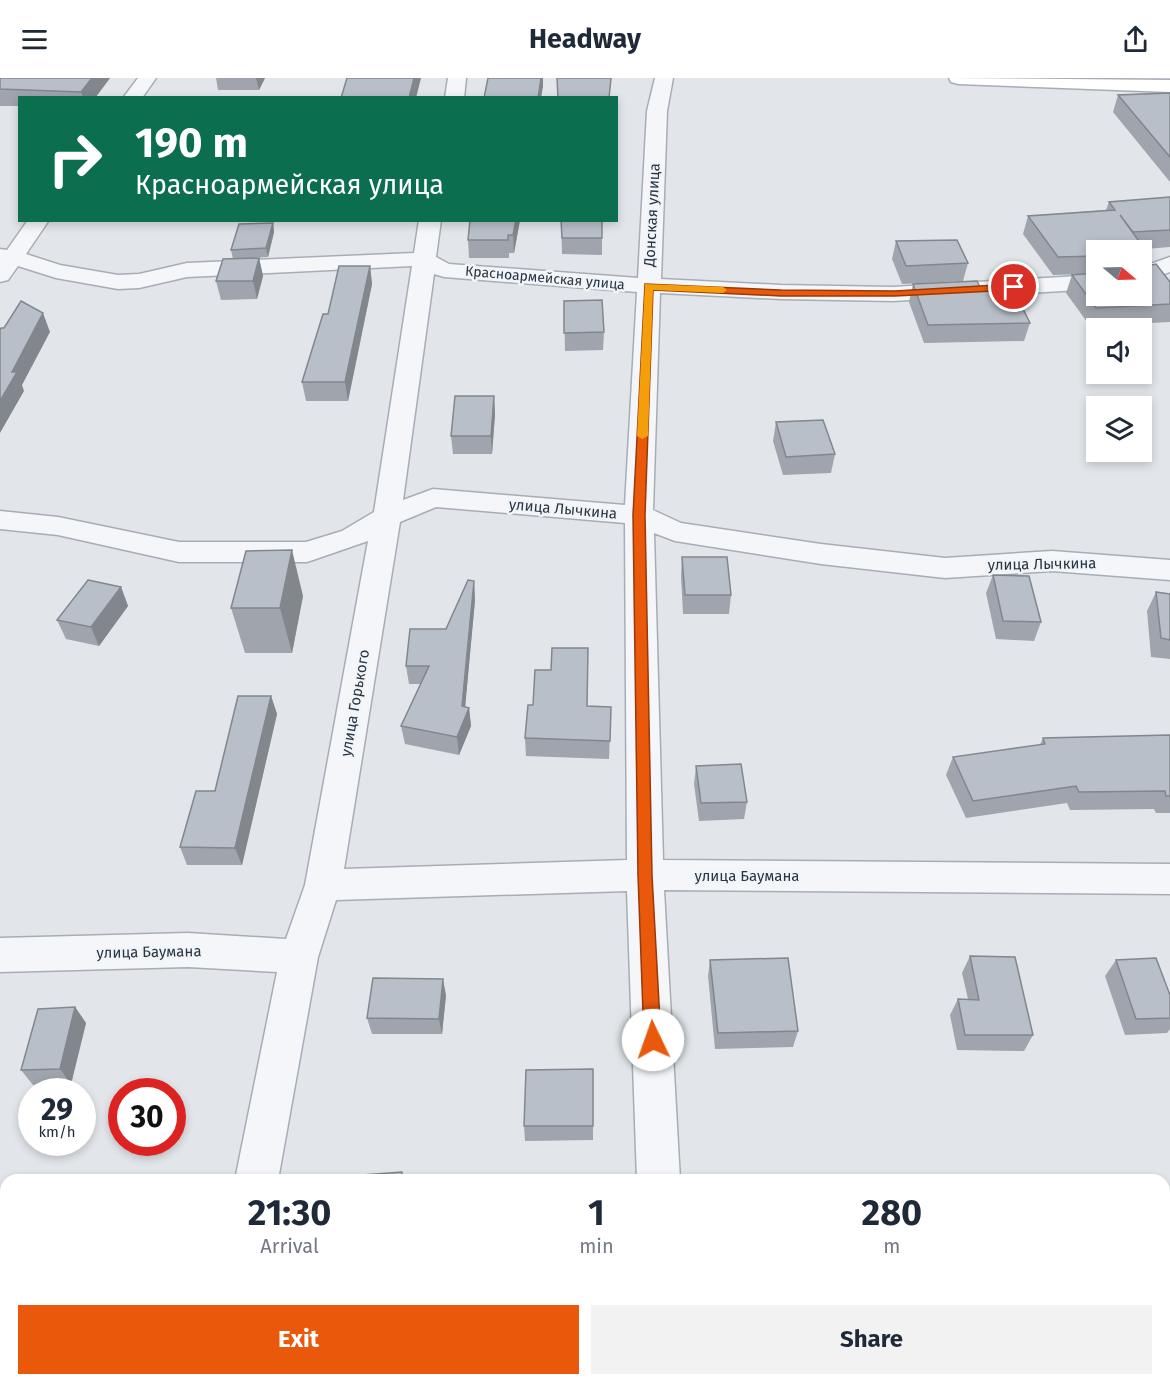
<!DOCTYPE html>
<html lang="en">
<head>
<meta charset="utf-8">
<style>
	:root { --surface:#fff; --page:#f2f2f3; --text:#1f2937; --muted:#747a83; --accent:#ea580c }
	body { margin:0; font-family:"Fira Sans",sans-serif; background:var(--page); color:var(--text); height:100vh; display:flex; flex-direction:column; font-size:22px; white-space:nowrap }
	* { box-sizing:border-box; margin:0 }
	p { font-size:20px; color:var(--muted) }
	.icon { flex:none; width:33px; height:33px; fill:none; stroke:currentColor; stroke-width:2; stroke-linecap:round; stroke-linejoin:round }
	.map { position:relative; flex:1; overflow:hidden }
	.sheet { position:absolute; left:0px; top:1096px; width:1170px; height:212px; display:flex; flex-direction:column; background:var(--surface); border-radius:18px 18px 0 0; box-shadow:0 3px 9px #0003 }
	.sheet>* { flex:none }
	.guide { position:absolute; left:18px; top:18px; width:600px; height:126px; border-radius:0px; box-shadow:0 3px 9px #0003; background:#0b6e4f; color:#fff; overflow:hidden }
	.needle { width:39px; rotate:109deg }
	.tools { position:absolute; left:1086px; top:162px; display:grid; gap:12px }
	.tools a { display:grid; place-items:center; width:66px; height:66px; border-radius:0px; background:var(--surface); box-shadow:0 3px 9px #0003; font-size:30px }
	.speed { position:absolute; left:18px; top:1000px; display:flex; gap:12px; font-size:30px; font-weight:700; text-align:center }
	.speed>* { display:grid; place-content:center; width:78px; height:78px; border-radius:50%; background:var(--surface); box-shadow:0 3px 9px #0003; line-height:1 }
	.speed small { font-size:15px; font-weight:400 }
	.speed .limit { border:9px solid #d22; background:#fff; color:#111 }
	.pin { position:absolute; display:grid; place-items:center; width:51px; height:51px; color:#fff; margin:-26px; border:3px solid #fff; border-radius:50%; box-shadow:0 2px 6px #0007 }
	.me { position:absolute; width:66px; margin:-33px; rotate:357deg; stroke-linejoin:round; filter:drop-shadow(0 0 4px #0008) }
	.turn { display:flex; align-items:center; gap:21px; height:126px; padding:0 18px; font-size:27px }
	.turn .icon { width:78px; height:78px; stroke-width:2.5 }
	.turn b { display:block; font-size:42px; line-height:51px }
	.eta { display:flex; justify-content:space-evenly; align-items:center; height:102px; text-align:center }
	.eta b { font-size:36px; font-weight:700; line-height:42px }
	.action { display:flex; gap:12px; margin-top:auto; padding:12px 18px }
	.action a { flex:1; height:69px; border-radius:0px; background:var(--accent); color:#fff; font-size:24px; font-weight:700; line-height:69px; text-align:center }
	.action a+a { background:var(--page); color:var(--text) }
	header { display:flex; justify-content:space-between; align-items:center; height:78px; padding:0 18px; background:var(--surface); font-size:27px; font-weight:700 }
	.map>svg:first-child { display:block }
	.lines { fill:none; stroke-linecap:round; stroke-linejoin:round }
	.street-casing { stroke:#a7adb6; stroke-width:3 }
	.secondary-casing { stroke:#a7adb6; stroke-width:3 }
	.street { fill:#f5f6f9; fill-rule:evenodd }
	.secondary { fill:#fff; fill-rule:evenodd }
	.wall { fill:#9fa4ad; fill-rule:evenodd }
	.shaded-wall { fill:#82868d }
	.building { fill:#b9bfc9; stroke:#82868d; stroke-width:1.5 }
	.route { fill:#ea580c; stroke:#983908; stroke-width:1.5 }
	.slow { fill:#f59e0b }
	.labels { text-anchor:middle; dominant-baseline:central; stroke-width:5; stroke-linejoin:round; paint-order:stroke }
	.far-street-label { font-size:14px; fill:#293444; stroke:#f2f5f8 }
	.street-label { font-size:15px; fill:#293444; stroke:#f2f5f8 }
</style>
</head>
<body>
<header><svg class="icon" aria-label="menu" viewBox="0 0 24 24"><path d="M4 6h16M4 12h16M4 18h16"/></svg>Headway<svg class="icon" aria-label="share" viewBox="0 0 24 24"><path d="M12 15V3M7 8l5-5 5 5M5 13v7h14v-7"/></svg></header>
<div class="map">
<svg width="1170" height="1307" viewBox="0 0 1170 1307">
	<rect width="100%" height="100%" fill="#e2e6eb"/>
	<g class="lines">
		<defs>
			<g id="street">
				<path d="M138,0H156L142,20H123Z"/>
				<path d="M448,0H466L464,20H445Z"/>
				<path d="M655,0H673L667,33L661,201L781,207L893,209L1096,197V211L893,223L781,221L660,215L653,432L681,445L821,466L945,480L1052,473L1170,482V502L1052,493L945,500L821,486L675,463L654,455L663,782L1170,786V816L664,812L680,1102H637L627,813L336,822L318,879L278,1102H235L277,894L188,889L0,894V860L188,855L286,861L305,807L368,463L307,484H179L58,457L0,451V433L58,439L179,464H306L342,453L374,434L412,188L187,199L139,210L118,211L56,200L18,188L8,202L0,204V171L7,172L28,142H49L26,176L60,187L118,197L139,196L187,185L414,175L419,142H441L436,179L449,186L638,200L647,33ZM434,196L444,199L637,214L625,427L433,411L403,422ZM436,429L625,445L627,782L344,791L400,444Z"/>
				<path d="M1170,179V194L1142,204V189Z"/>
				<path d="M194,1302H242L241,1307H193Z"/>
				<rect x="645" y="1302" width="48" height="5"/>
			</g>
			<path id="secondary" d="M949,0L1170,2V14L958,6L951,4Z"/>
		</defs>
		<use href="#street" class="street-casing"/>
		<use href="#secondary" class="secondary-casing"/>
		<use href="#street" class="street"/>
		<use href="#secondary" class="secondary"/>
	</g>
	<g class="wall">
		<path d="M0,0H110L95,20H20V28H0Z"/>
		<path d="M216,0H265L259,12H218Z"/>
		<path d="M1170,15V104L1113,34L1118,17Z"/>
		<path d="M1170,119V169L1145,171L1147,188L1170,204V244L1090,248L1066,215L1072,197L1087,196L1053,197L1023,156L1028,138L1106,132L1109,124ZM1096,172H1142L1096,218Z"/>
		<path d="M470,142H520L514,175H509V180H469L468,162Z"/>
		<path d="M561,142H602V177L562,176Z"/>
		<path d="M273,145L274,154L268,179L233,181L231,172Z"/>
		<path d="M896,163L968,185L963,203L902,206L892,181Z"/>
		<path d="M259,180L263,198L257,221L221,222L216,203Z"/>
		<path d="M370,188L372,206L348,323H306L302,304L328,236Z"/>
		<path d="M913,206L982,213L1030,245L1024,263L924,265L909,224Z"/>
		<path d="M564,223L604,254L603,272L565,273Z"/>
		<path d="M494,318L495,336L492,376H453L451,358Z"/>
		<path d="M776,344L835,376L831,395L783,397L773,363Z"/>
		<path d="M682,479L731,517L729,536H683L681,498Z"/>
		<path d="M993,497L1041,544L1034,563L996,561L986,515Z"/>
		<path d="M474,503L475,522L465,629L469,630L471,648L459,677L405,666L401,648L421,606H409L406,588L446,551Z"/>
		<path d="M121,509L128,528L99,568L66,561L57,542Z"/>
		<path d="M1156,514L1170,516V581L1151,579L1147,533Z"/>
		<path d="M303,518L292,575H245L231,530Z"/>
		<path d="M588,570L587,629H611L609,681L526,678L525,660L551,592Z"/>
		<path d="M271,618L277,636L242,787H187L180,769L215,713Z"/>
		<path d="M1170,657V735H1156L1154,731L1070,732L1067,725L966,740L946,697L953,679L1040,667L1043,660Z"/>
		<path d="M696,688L747,724L744,741L699,743L694,706Z"/>
		<path d="M970,878L1033,957L1024,973L957,972L950,937L958,921H968L962,895Z"/>
		<path d="M710,882L798,953L793,969L715,971L708,898Z"/>
		<path d="M1116,882L1170,917V951L1167,955L1125,957L1105,898Z"/>
		<path d="M446,917L442,956H372L367,940Z"/>
		<path d="M75,929L86,945L71,1006L33,1007L21,992Z"/>
		<path d="M593,991V1062L525,1063L524,1048Z"/>
		<path d="M951,1302H1080L1081,1307H951Z"/>
	</g>
	<g class="shaded-wall">
		<path d="M92,0H110L95,20H83L81,14Z"/>
		<path d="M256,0H265L259,12Z"/>
		<path d="M414,0H421L416,20H409Z"/>
		<path d="M541,0H543V9L541,20H538Z"/>
		<path d="M516,142H520L514,175L513,157Z"/>
		<path d="M273,145L274,154L268,179L266,170Z"/>
		<path d="M259,180L263,198L257,221L253,203Z"/>
		<path d="M370,188L372,206L348,323L345,304Z"/>
		<path d="M43,235L50,254L22,307L24,313L0,355V323L12,294Z"/>
		<path d="M494,318L495,336L492,376L491,358Z"/>
		<path d="M292,472L303,518L292,575L280,530Z"/>
		<path d="M474,503L475,522L464,641L469,630L471,648L459,677L457,659Z"/>
		<path d="M121,509L128,528L99,568L91,549Z"/>
		<path d="M271,618L277,636L242,787L235,770Z"/>
		<path d="M443,901L446,917L442,956L439,941Z"/>
		<path d="M75,929L86,945L71,1006L60,991Z"/>
	</g>
	<g class="building">
		<path d="M0,0H92L81,14L0,11Z"/>
		<path d="M347,0H414L409,20H341Z"/>
		<path d="M488,0H541L538,20H484Z"/>
		<path d="M557,0H611L609,20H558Z"/>
		<path d="M1170,15V79L1118,17Z"/>
		<path d="M1170,119V152L1133,154L1120,137L1146,173L1147,188L1156,186L1170,204V226L1096,230L1072,197L1096,195V218H1142V172H1096V178L1058,179L1028,138L1115,132L1109,124Z"/>
		<path d="M470,142H516L513,157H508V162H468Z"/>
		<path d="M561,142H602V160H562Z"/>
		<path d="M273,145L266,170L231,172L239,146Z"/>
		<path d="M957,162L968,185L906,188L896,163Z"/>
		<path d="M259,180L253,203H216L223,181Z"/>
		<path d="M339,188H370L345,304H302L323,236H328Z"/>
		<path d="M977,203L982,213H1014L1030,245L928,247L913,206Z"/>
		<path d="M602,222L604,254L564,255V223Z"/>
		<path d="M21,223L43,235L12,294H17L0,323V252L1,250H4Z"/>
		<path d="M455,318H494L491,358H451Z"/>
		<path d="M823,342L835,376L786,379L776,344Z"/>
		<path d="M292,472L280,530H231L246,473Z"/>
		<path d="M682,479H727L731,517H685Z"/>
		<path d="M993,497L1029,498L1041,544L1003,543Z"/>
		<path d="M88,502L121,509L91,549L57,542Z"/>
		<path d="M468,502L474,503L462,628L469,630L457,659L401,648L429,588H406L410,551H446Z"/>
		<path d="M1156,514L1170,516V562L1161,560Z"/>
		<path d="M552,570H588L587,628L611,629L610,663L525,660L528,627H533L535,592H551Z"/>
		<path d="M238,618H271L235,770L180,769L196,713H215Z"/>
		<path d="M1170,657V718H1166L1165,713L1079,714L1076,708L973,723L953,679L1045,666L1043,660Z"/>
		<path d="M741,686L747,724L701,725L696,688Z"/>
		<path d="M970,878L1015,879L1033,957H965L958,921L979,922Z"/>
		<path d="M788,880L798,953L718,955L710,882Z"/>
		<path d="M1156,880L1170,917V940L1136,941L1116,882Z"/>
		<path d="M373,900L443,901L439,941L367,940Z"/>
		<path d="M75,929L60,991L21,992L38,931Z"/>
		<path d="M593,991V1048H524L526,992Z"/>
		<path d="M402,1094V1102H349V1098Z"/>
		<path d="M962,1302H1080L1081,1307H962Z"/>
	</g>
	<path class="route" d="M645,206L781,212L895,213L1014,206L1018,209L1014,212L895,218H781L653,212L645,437L652,797L661,962L658,967L653,969L647,967L644,962L638,797L633,437Z"/>
	<path class="slow" d="M645,206L723,209L727,212L723,215L653,212L648,358L642,361L637,358Z"/>
	<g class="labels">
		<g class="far-street-label">
			<text transform="translate(545 200) rotate(5)">Красноармейская улица</text>
		</g>
		<g class="street-label">
			<text transform="translate(652 137) rotate(-87)">Донская улица</text>
			<text transform="translate(563 431) rotate(5)">улица Лычкина</text>
			<text transform="translate(1042 486) rotate(-1)">улица Лычкина</text>
			<text transform="translate(355 625) rotate(-80)">улица Горького</text>
			<text x="747" y="798">улица Баумана</text>
			<text transform="translate(149 874) rotate(-1)">улица Баумана</text>
		</g>
	</g>
</svg>
<div class="tools">
<a><svg class="needle" viewBox="-14 -14 28 28"><path d="M0-13l5 13h-10z" fill="#e53935"/><path d="M0 13l5-13h-10z" fill="#747a83"/></svg></a>
<a><svg class="icon" aria-label="sound" viewBox="0 0 24 24"><path d="M4 9h4l5-4v14l-5-4H4zM17 9q2 3 0 6"/></svg></a>
<a><svg class="icon" aria-label="layers" viewBox="0 0 24 24"><path d="M12 4l9 5-9 5-9-5zM3 14l9 5 9-5"/></svg></a>
</div>
<div class="speed"><div>29<small>km/h</small></div><div class="limit">30</div></div>
<div class="pin" style="left:1014px;top:209px;background:#d93025"><svg class="icon" aria-label="arrive" viewBox="0 0 24 24"><path d="M6 21V4h12l-3 4 3 4H6"/></svg></div>
<svg class="me" style="left:653px;top:962px" viewBox="-20 -20 40 40"><circle r="19" fill="#fff"/><path d="M0-13L10 11 0 6-10 11z" fill="#ea580c"/></svg>
<div class="guide">
<div class="turn"><svg class="icon" aria-label="right" viewBox="0 0 24 24"><path d="M7 20v-9h11M14 6l5 5-5 5"/></svg><div><b>190 m</b>Красноармейская улица</div></div>
</div>
<section class="sheet">
<div class="eta">
<div><b>21:30</b><p>Arrival</p></div>
<div><b>1</b><p>min</p></div>
<div><b>280</b><p>m</p></div>
</div>
<div class="action"><a>Exit</a><a>Share</a></div>
</section>
</div>
</body>
</html>
